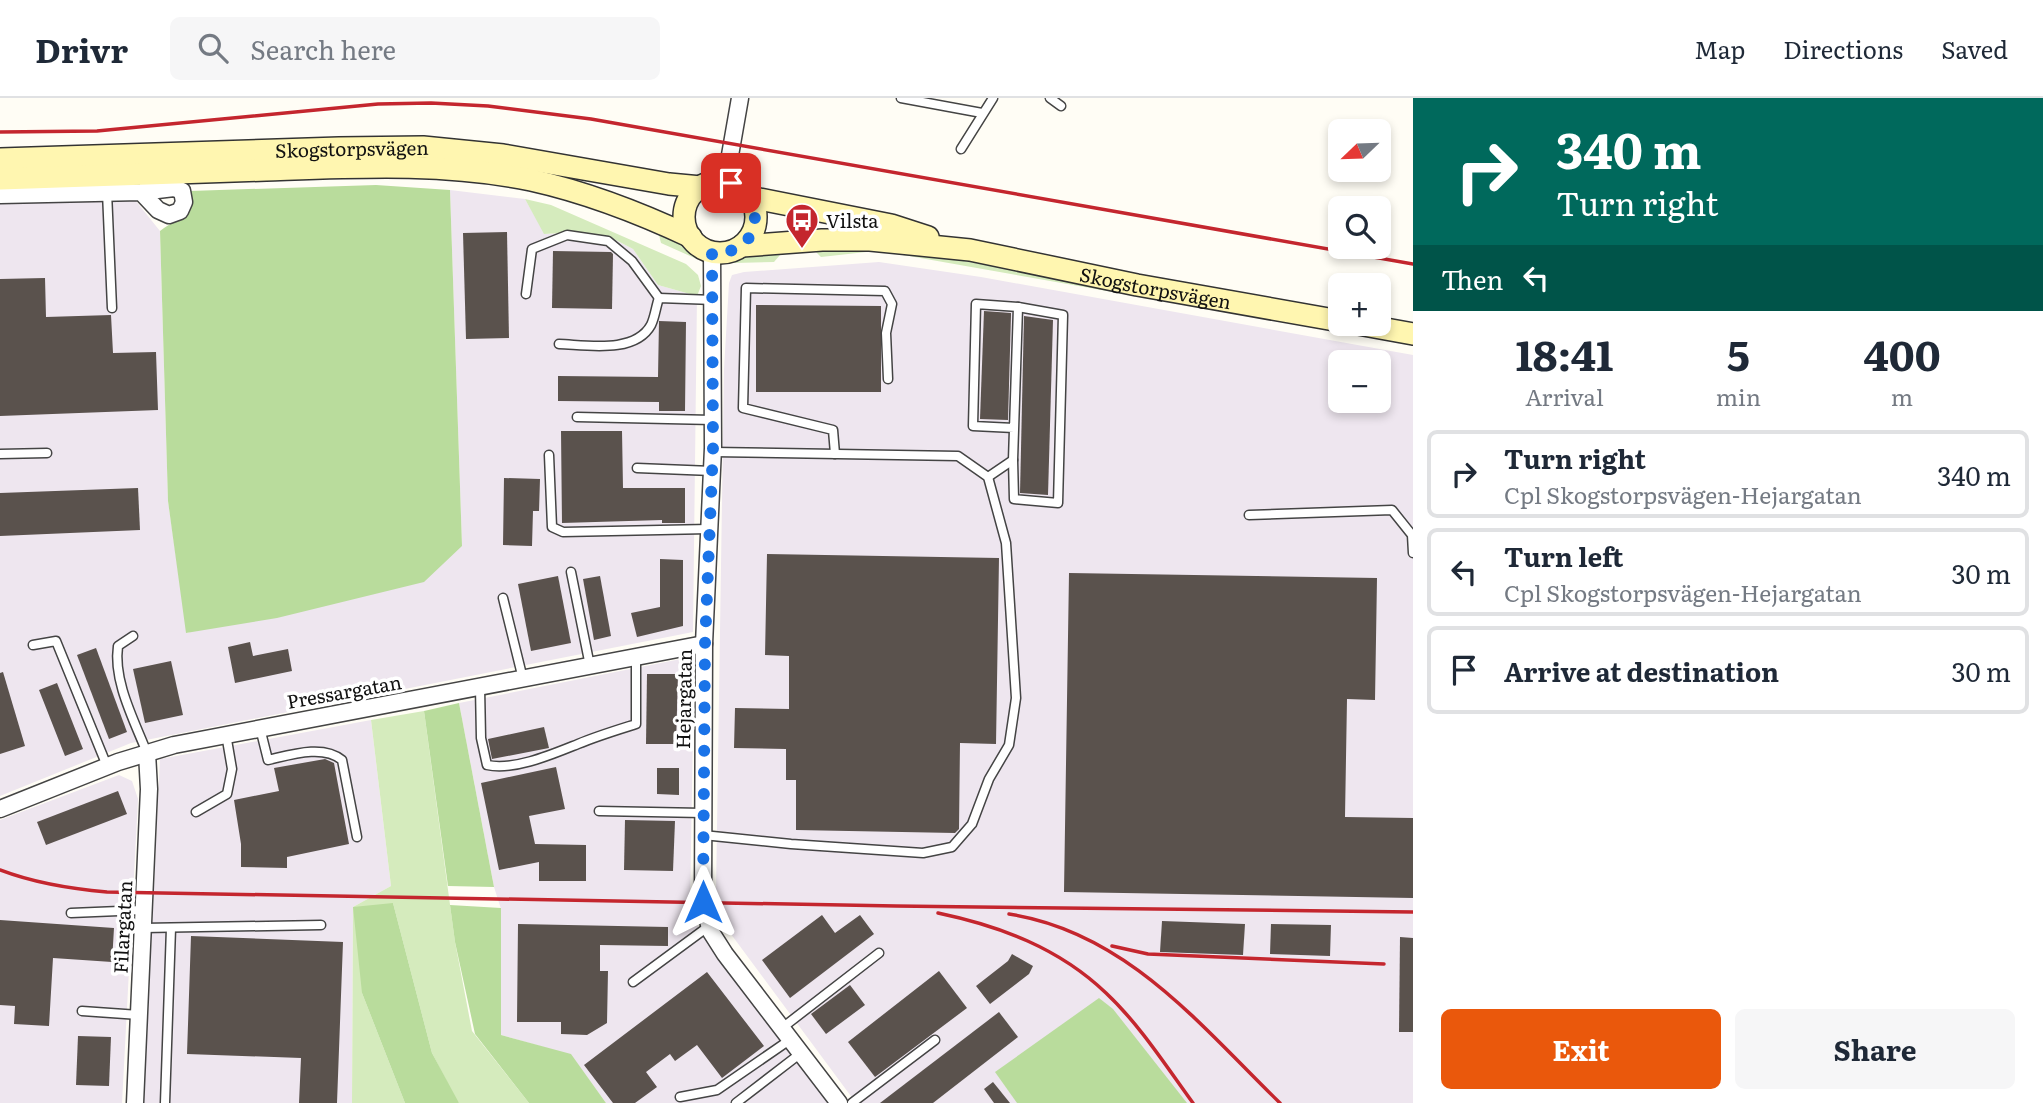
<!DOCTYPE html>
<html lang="en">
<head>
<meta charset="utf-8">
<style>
	:root { --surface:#fff; --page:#f6f6f7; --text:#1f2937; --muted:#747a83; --line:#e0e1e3; --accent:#ea580c }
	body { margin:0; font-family:Literata,serif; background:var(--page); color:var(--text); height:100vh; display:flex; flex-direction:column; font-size:26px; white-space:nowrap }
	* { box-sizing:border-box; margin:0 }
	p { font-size:23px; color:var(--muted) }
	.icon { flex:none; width:38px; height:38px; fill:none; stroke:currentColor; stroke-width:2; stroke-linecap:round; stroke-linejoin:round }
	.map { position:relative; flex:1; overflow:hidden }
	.drawer { display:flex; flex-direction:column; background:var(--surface); width:630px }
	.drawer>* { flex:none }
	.hud { background:#00695c; color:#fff; overflow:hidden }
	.needle { width:46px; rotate:247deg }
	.fabs { position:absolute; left:1328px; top:21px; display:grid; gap:14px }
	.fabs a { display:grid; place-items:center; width:63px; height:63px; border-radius:10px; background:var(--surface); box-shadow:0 4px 10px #0003; font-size:35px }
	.pin { position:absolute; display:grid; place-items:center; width:60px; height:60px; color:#fff; margin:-30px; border-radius:14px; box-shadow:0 4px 10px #0006 }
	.me { position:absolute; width:77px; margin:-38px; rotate:0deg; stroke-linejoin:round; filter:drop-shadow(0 0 5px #0008) }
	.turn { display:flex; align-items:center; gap:24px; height:147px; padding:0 28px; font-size:32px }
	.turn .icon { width:91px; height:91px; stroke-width:2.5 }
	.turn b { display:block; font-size:49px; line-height:60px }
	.then { display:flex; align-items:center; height:66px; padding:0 28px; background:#0003; gap:14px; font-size:26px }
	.eta { display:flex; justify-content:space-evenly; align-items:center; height:119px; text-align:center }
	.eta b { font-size:42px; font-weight:700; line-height:49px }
	.cta { display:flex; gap:14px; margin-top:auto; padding:14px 28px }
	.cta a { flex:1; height:80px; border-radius:10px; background:var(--accent); color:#fff; font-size:28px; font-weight:700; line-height:80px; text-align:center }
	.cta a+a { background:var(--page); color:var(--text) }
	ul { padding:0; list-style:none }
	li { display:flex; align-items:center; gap:21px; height:88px; margin:0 14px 10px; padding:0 14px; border:4px solid var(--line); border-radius:10px }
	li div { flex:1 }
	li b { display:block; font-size:26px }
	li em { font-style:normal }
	header { display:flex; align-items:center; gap:42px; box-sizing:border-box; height:98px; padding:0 35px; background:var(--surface); border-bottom:2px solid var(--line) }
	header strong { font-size:33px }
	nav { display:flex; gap:38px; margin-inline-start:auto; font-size:24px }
	.search { width:490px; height:63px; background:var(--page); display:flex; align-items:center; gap:18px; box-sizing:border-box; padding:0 24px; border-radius:10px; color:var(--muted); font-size:26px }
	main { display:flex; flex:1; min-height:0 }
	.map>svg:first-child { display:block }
	.industrial { fill:#eee6ef; fill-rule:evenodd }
	.green { fill:#d5ebbd }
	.forest { fill:#b9dc9c }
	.building { fill:#5a524d }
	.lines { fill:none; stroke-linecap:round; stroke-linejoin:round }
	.lane-casing { stroke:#444; stroke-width:11 }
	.street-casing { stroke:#444; stroke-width:19 }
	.secondary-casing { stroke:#333; stroke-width:24 }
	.lane { stroke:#fff; stroke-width:8 }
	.street { stroke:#fff; stroke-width:16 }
	.secondary { stroke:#fff6b0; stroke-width:21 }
	.rail { stroke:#c4262e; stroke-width:3.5 }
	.route { stroke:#1a73e8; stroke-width:12; stroke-dasharray:0 21.6 }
	.labels { text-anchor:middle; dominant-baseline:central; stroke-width:7; stroke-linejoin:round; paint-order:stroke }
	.street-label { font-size:19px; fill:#111; stroke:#fff }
	.poi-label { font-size:19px; fill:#111; stroke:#fff; text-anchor:start }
</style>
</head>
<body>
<header>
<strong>Drivr</strong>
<div class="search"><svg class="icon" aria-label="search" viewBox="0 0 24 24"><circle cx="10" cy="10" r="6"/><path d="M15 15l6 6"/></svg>Search here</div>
<nav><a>Map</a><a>Directions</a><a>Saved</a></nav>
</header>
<main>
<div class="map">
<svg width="1413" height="1005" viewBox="0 0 1413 1005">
	<rect width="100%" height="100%" fill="#fffdf5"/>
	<g class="industrial">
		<path d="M450,92L525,101L545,136L580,134L612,140L633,151L658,187L697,198L693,534L131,645L0,698V105L112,100L135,102L160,133L168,403L187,535L462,448Z"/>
		<path d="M879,164L981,179L1413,257V1005H856L722,824L716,796L724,271L729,185L732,177L744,174ZM1340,264H1379V303H1340Z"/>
		<path d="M686,560L694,571L690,809L695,824L714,853L830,1005H606L571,957L501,937V811L494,789L459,605Z"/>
		<path d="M371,622L391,788L353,809L352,1005H144L160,661Z"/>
		<path d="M119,677L132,683L138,701L122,1005H0V722Z"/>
	</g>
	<g class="green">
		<path d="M525,101L551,107L686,166L698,177L701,188L697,198L658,187L633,151L612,140L580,134L544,136Z"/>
		<path d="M662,130L694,153L699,162L661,145L659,137Z"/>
		<path d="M829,148L930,157L1413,243V247L909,158L875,153L821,159L815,153Z"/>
		<path d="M779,153L780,157L774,164L734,165L732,164L747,156Z"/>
		<path d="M424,613L455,844L472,933L529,1005H459L457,1003L432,955L393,805L362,895L405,1005H352L353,809L391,788L371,622Z"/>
	</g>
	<g class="forest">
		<path d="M376,87L450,92L462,448L424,484L277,520L186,535L168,403L160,133C172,124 183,120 192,107L190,93Z"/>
		<path d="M459,605L494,789L448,788L424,613Z"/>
		<path d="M393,805L432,955L459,1005H405L362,895L353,809Z"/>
		<path d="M450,807L501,810V937L571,956L606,1005H529L475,936L455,844Z"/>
		<path d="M1099,900L1113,911L1187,1005H1017L995,974Z"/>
	</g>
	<g class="building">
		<path d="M507,134L509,240L466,241L463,135Z"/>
		<path d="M553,153L611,154L613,156L612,211L552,210Z"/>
		<path d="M45,180L46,219L111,217L113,255L156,254L158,312L0,318V181Z"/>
		<path d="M756,207L881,208V294H756Z"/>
		<path d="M984,213L1011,215V217L1008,322L980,321Z"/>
		<path d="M1024,218L1053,222L1048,397L1020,395Z"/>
		<path d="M659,223L686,224L685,313H659V304L558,303V278L658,279Z"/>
		<path d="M561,333H622L623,390H685V425H662V422L562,425Z"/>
		<path d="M504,380L540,381L539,413H533L532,448L503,447Z"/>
		<path d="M138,390L140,432L0,438V395Z"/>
		<path d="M767,456L999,460L996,646L960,645L959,731L955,735L796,732V682H786V651L734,650L735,610L789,611V558L765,557Z"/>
		<path d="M660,461L683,462V528L637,539L631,515L660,509Z"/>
		<path d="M1069,475L1377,480L1375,602L1347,601L1345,719L1413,720V800L1064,794Z"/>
		<path d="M558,478L571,545L531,553L518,486Z"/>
		<path d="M600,478L611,538L594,542L583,481Z"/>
		<path d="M250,544L253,558L288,551L292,573L235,585L228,549Z"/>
		<path d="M96,550L127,634L109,641L77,557Z"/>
		<path d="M171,563L183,617L145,625L133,571Z"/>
		<path d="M3,574L25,648L0,656V575Z"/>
		<path d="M647,576H678L676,646H646Z"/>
		<path d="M57,585L83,651L65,658L39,592Z"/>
		<path d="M544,629L549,650L492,661L488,641Z"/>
		<path d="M325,661L334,665L349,746L287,759V770L241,769V746L234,702L279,693L274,670Z"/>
		<path d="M556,669L565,711L529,718L535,746L586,747V783H539V764L499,772L481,685Z"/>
		<path d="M657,670H679V697L657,696Z"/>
		<path d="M118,693L127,716L46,747L37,724Z"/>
		<path d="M625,722L675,723L673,773L624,772Z"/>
		<path d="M822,817L835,835L860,817L874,836L790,900L762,862Z"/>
		<path d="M0,822L114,830L112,864L53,860L49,928L14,926L15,908L0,907Z"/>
		<path d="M1162,823L1245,826L1243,857L1160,854Z"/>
		<path d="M518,826L668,829V848L600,847V873H608L607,925L587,937L561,936V924H517Z"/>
		<path d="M1271,826L1331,827L1330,858L1270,856Z"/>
		<path d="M191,838L343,844L337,1005H299L301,960L187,956Z"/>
		<path d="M1400,839L1413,840V934H1399Z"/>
		<path d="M1012,856L1033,868L1029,876L990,906L976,888L1008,863Z"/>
		<path d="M939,873L967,910L875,979L848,944Z"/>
		<path d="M707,874L764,948L722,980L697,947L675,963L670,956L646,974L657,989L635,1005H613L584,967Z"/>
		<path d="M850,887L865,907L826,936L811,916Z"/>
		<path d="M999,914L1018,939L933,1005H880Z"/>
		<path d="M78,938L111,939L109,988L76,987Z"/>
		<path d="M993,984L1010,1005H994L984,991Z"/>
	</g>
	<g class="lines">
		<defs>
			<g id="lane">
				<path d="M901,0L982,15"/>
				<path d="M1050,0L1061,8"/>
				<path d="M961,51L993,0"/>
				<path d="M107,94L112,210"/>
				<path d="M526,196L532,151L567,137L608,143L632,163L659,200"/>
				<path d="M559,246C587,247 635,256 651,227C655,219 656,208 659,200L714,202"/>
				<path d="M577,319L713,322"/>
				<path d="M0,356L47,355"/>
				<path d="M835,356L833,332L743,310L746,190L885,193L892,206L886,235L888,281"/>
				<path d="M549,357L552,429L563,434L709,431"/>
				<path d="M1013,362L1014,401L1058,405L1063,217L1018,209"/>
				<path d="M637,370L712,373"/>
				<path d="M988,379L1013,362L1018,209L976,206L973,328L1014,330"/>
				<path d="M1249,417L1392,412L1412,437L1413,455"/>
				<path d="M571,474L590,568"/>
				<path d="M503,500L523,581"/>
				<path d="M133,538L118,548C113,583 134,622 147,655"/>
				<path d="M33,547L56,543L107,668"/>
				<path d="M480,589L481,640L487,667C514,673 553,656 578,646C597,638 617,632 636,626V559"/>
				<path d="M260,630L268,662C290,657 323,646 342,662L357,739"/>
				<path d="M599,713L703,715"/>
				<path d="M196,714L227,696L232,671L226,636"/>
				<path d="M703,737L791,746L923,755L952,749L972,726L989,681L1009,647L1016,600L1006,445L988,379L958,358L713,354"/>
				<path d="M71,815L143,812"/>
				<path d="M143,830L321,827"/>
				<path d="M633,884L709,828"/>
				<path d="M82,913L139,917"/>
				<path d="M782,930L879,855"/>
				<path d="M680,999L717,992L791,941"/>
				<path d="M165,1005L171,830"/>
				<path d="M736,1005L801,955"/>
				<path d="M852,1005L935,942"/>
			</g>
			<g id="street">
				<path d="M723,83L729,63L740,0"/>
				<path d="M0,97L141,94L174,90L182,93L184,104L180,113L169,117L158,112L141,94"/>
				<path d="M712,154L713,350L704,546L703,804L711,834L725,856L839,1005"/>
				<path d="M0,711L118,664L174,647L704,546"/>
				<path d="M135,1005L149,691L147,655"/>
			</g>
			<g id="secondary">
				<path id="s1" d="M0,61L339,50L423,49L503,57L669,86L701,89"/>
				<path d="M0,81C89,78 177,75 266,72C354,69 444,64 531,82C585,94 640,115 691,139"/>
				<circle cx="720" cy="119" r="36"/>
				<path d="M749,99L891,127L928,139"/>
				<path id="s2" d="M742,148L822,142H870L970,152L1137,187L1340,223"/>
				<path d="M1358,226L1413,236"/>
			</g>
		</defs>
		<use href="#lane" class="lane-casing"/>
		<use href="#street" class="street-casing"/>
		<use href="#secondary" class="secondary-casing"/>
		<use href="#lane" class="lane"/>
		<use href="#street" class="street"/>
		<use href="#secondary" class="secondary"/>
		<g class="rail">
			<path d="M0,34L97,33L378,6L431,5L488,8L591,21L1413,166"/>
			<path d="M0,772C34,785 71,791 107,794L896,808L1413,814"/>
			<path d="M938,815C1000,828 1059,850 1106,895C1140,927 1166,968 1193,1005"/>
			<path d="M1009,816C1126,834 1200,927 1280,1005"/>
			<path d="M1112,848L1148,856L1384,866"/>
		</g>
	</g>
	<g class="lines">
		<path class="route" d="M703,804L705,546L713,350L712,154C758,160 771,104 731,85"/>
	</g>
	<defs>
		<symbol id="bus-pin" viewBox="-11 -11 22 30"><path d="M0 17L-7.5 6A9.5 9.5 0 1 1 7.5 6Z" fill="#c4262e" stroke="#fff"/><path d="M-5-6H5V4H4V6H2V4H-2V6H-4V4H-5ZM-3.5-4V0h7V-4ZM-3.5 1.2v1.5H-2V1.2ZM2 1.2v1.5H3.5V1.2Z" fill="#fff"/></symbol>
	</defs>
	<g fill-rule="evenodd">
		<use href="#bus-pin" x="783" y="103" width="38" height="52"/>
	</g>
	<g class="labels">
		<g class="street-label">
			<text stroke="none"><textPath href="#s1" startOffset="352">Skogstorpsvägen</textPath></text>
			<text stroke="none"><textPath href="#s2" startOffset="418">Skogstorpsvägen</textPath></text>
			<text transform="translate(344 593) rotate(-10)">Pressargatan</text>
			<text transform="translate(683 601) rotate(-89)">Hejargatan</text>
			<text transform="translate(122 829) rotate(-87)">Filargatan</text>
		</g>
		<g class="poi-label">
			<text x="826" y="122">Vilsta</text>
		</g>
	</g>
</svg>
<div class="fabs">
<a><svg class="needle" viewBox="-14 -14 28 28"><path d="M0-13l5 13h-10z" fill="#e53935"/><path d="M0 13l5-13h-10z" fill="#747a83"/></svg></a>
<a><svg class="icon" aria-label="search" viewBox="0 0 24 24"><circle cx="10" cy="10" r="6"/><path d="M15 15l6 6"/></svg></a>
<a>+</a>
<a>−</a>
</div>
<div class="pin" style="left:731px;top:85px;background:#d93025"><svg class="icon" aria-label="arrive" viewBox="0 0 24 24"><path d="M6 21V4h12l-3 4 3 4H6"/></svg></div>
<svg class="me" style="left:703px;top:804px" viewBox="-20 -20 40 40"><path d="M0-17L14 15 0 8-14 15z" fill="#1a73e8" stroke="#fff" stroke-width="4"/></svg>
</div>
<section class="drawer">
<div class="hud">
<div class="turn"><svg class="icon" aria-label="right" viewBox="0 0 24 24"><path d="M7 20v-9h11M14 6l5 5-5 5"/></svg><div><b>340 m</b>Turn right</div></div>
<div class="then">Then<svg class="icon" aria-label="left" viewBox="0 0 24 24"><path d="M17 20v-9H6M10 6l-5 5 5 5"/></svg></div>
</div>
<div class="eta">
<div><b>18:41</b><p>Arrival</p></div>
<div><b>5</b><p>min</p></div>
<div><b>400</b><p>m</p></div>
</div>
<ul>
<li><svg class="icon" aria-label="right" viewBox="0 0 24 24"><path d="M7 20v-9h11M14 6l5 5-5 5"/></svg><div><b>Turn right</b><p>Cpl Skogstorpsvägen-Hejargatan</p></div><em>340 m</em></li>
<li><svg class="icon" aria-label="left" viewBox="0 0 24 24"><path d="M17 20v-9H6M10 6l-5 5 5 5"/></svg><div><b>Turn left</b><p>Cpl Skogstorpsvägen-Hejargatan</p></div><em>30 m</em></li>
<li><svg class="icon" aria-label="arrive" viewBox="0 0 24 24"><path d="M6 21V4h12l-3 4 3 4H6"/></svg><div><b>Arrive at destination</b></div><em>30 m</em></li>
</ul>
<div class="cta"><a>Exit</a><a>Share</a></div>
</section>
</main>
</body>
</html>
